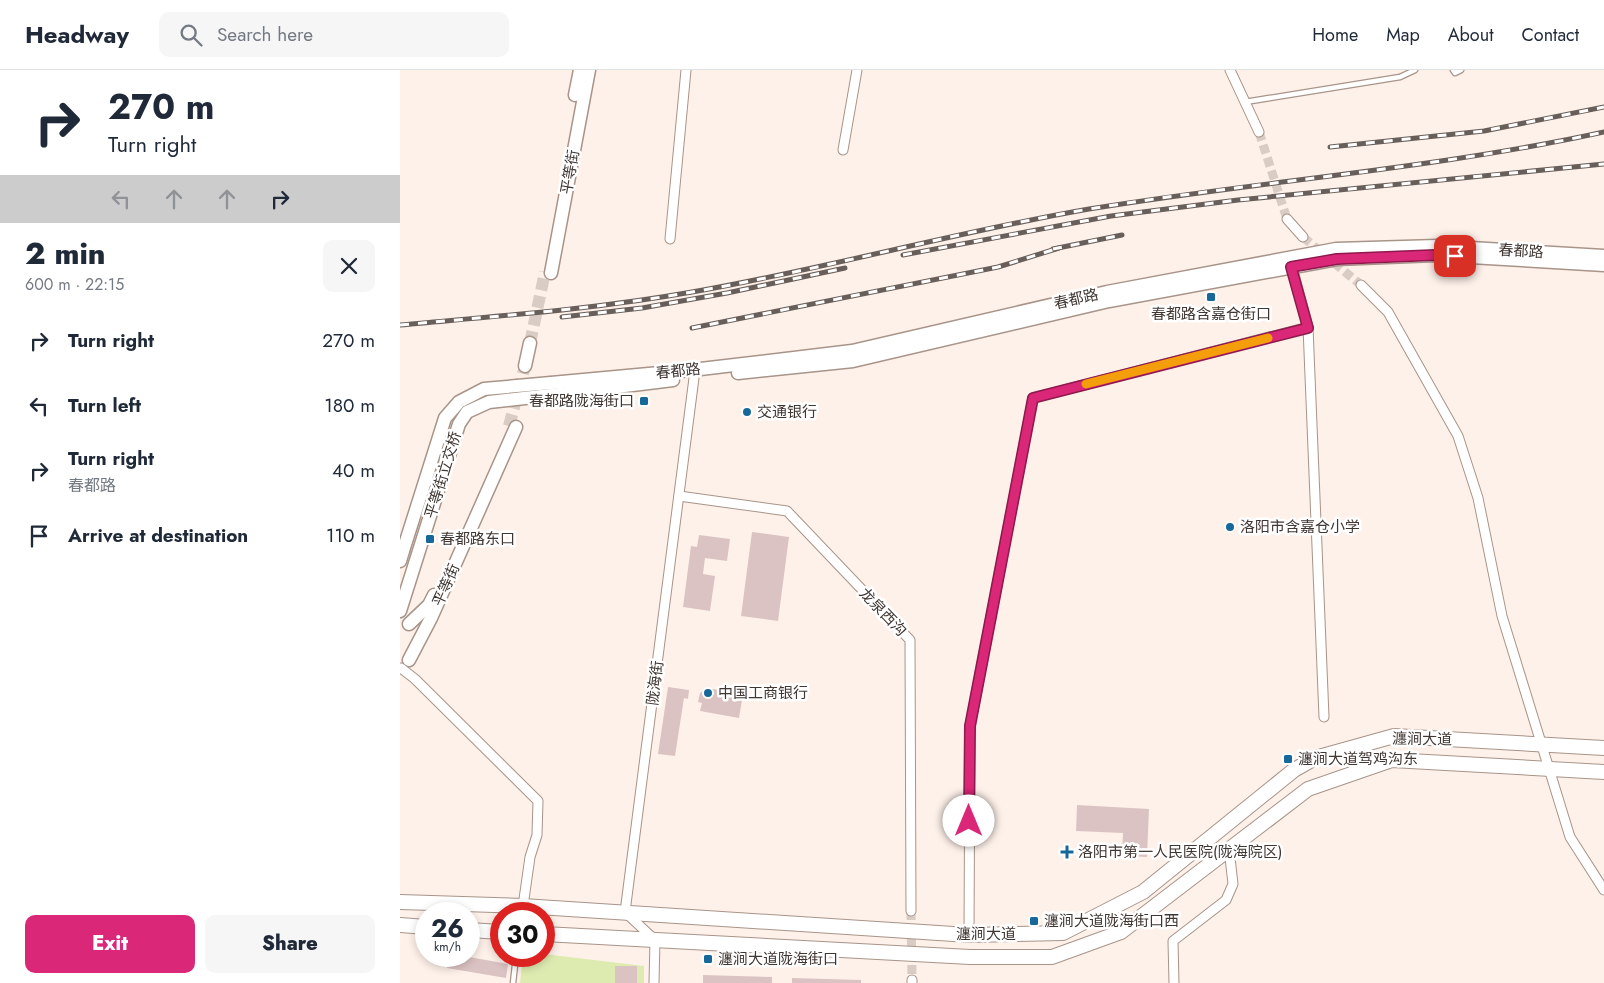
<!DOCTYPE html>
<html lang="en">
<head>
<meta charset="utf-8">
<style>
	:root { --surface:#fff; --page:#f6f6f7; --text:#1f2937; --muted:#747a83; --line:#e0e1e3; --accent:#db2777 }
	body { margin:0; font-family:Jost,"Noto Sans SC",sans-serif; background:var(--page); color:var(--text); height:100vh; display:flex; flex-direction:column; font-size:19px; white-space:nowrap }
	* { box-sizing:border-box; margin:0 }
	p { font-size:16px; color:var(--muted) }
	.icon { flex:none; width:28px; height:28px; fill:none; stroke:currentColor; stroke-width:2; stroke-linecap:round; stroke-linejoin:round }
	.map { position:relative; flex:1; overflow:hidden }
	.drawer { display:flex; flex-direction:column; background:var(--surface); width:400px }
	.drawer>* { flex:none }
	.top-card { background:#fff; color:var(--text); overflow:hidden }
	.speed { position:absolute; left:15px; top:832px; display:flex; gap:10px; font-size:25px; font-weight:700; text-align:center }
	.speed>* { display:grid; place-content:center; width:65px; height:65px; border-radius:50%; background:var(--surface); box-shadow:0 2px 8px #0003; line-height:1 }
	.speed small { font-size:12px; font-weight:400 }
	.speed .limit { border:8px solid #d22; background:#fff; color:#111 }
	.pin { position:absolute; display:grid; place-items:center; width:42px; height:42px; color:#fff; margin:-21px; border-radius:10px; box-shadow:0 2px 8px #0006 }
	.me { position:absolute; width:55px; margin:-28px; rotate:0deg; stroke-linejoin:round; filter:drop-shadow(0 0 4px #0008) }
	.turn { display:flex; align-items:center; gap:18px; height:105px; padding:0 25px; font-size:22px }
	.turn .icon { width:65px; height:65px; stroke-width:2.5 }
	.turn b { display:block; font-size:35px; line-height:42px }
	.lanes { display:flex; align-items:center; height:48px; padding:0 25px; background:#0003; justify-content:center; gap:25px; direction:ltr }
	.lanes .off { opacity:.35 }
	.round { display:grid; place-items:center; flex:none; width:52px; height:52px; border-radius:10px; background:var(--page) }
	.headline { display:flex; align-items:center; justify-content:space-between; height:85px; padding:0 25px }
	h1 { font-size:30px; font-weight:800; line-height:38px }
	.cta { display:flex; gap:10px; margin-top:auto; padding:10px 25px }
	.cta a { flex:1; height:58px; border-radius:10px; background:var(--accent); color:#fff; font-size:20px; font-weight:800; line-height:58px; text-align:center }
	.cta a+a { background:var(--page); color:var(--text) }
	ul { padding:0; list-style:none }
	li { display:flex; align-items:center; gap:15px; height:65px; padding:0 25px }
	li div { flex:1 }
	li b { display:block; font-size:19px }
	li em { font-style:normal }
	header { display:flex; align-items:center; gap:30px; box-sizing:border-box; height:70px; padding:0 25px; background:var(--surface); border-bottom:1px solid var(--line) }
	header strong { font-size:24px }
	nav { display:flex; gap:28px; margin-inline-start:auto; font-size:18px }
	.search { width:350px; height:45px; background:var(--page); display:flex; align-items:center; gap:12px; box-sizing:border-box; padding:0 18px; border-radius:10px; color:var(--muted); font-size:19px }
	main { display:flex; flex:1; min-height:0 }
	.map>svg:first-child { display:block }
	.green { fill:#deebb0 }
	.building { fill:#dcc3c3 }
	.lines { fill:none; stroke-linecap:round; stroke-linejoin:round }
	.street-tunnel { stroke:#d8ccc5; stroke-width:9; stroke-dasharray:9 4.5; stroke-linecap:butt }
	.secondary-tunnel { stroke:#d8ccc5; stroke-width:12; stroke-dasharray:12 6; stroke-linecap:butt }
	.lane-casing { stroke:#a89489; stroke-width:7 }
	.street-casing { stroke:#a89489; stroke-width:11 }
	.secondary-casing { stroke:#a89489; stroke-width:15 }
	.primary-casing { stroke:#a89489; stroke-width:16 }
	.lane { stroke:#fff; stroke-width:4.5 }
	.street { stroke:#fff; stroke-width:9 }
	.secondary { stroke:#fff; stroke-width:12 }
	.primary { stroke:#fff; stroke-width:14 }
	.rail-casing { stroke:#695f5a; stroke-width:5 }
	.rail { stroke:#fff; stroke-width:3; stroke-dasharray:9; stroke-linecap:butt }
	.secondary-bridge-casing { stroke:#a89489; stroke-width:15; stroke-linecap:butt }
	.secondary-bridge { stroke:#fff; stroke-width:12 }
	.route-casing { stroke:#8e194d; stroke-width:12 }
	.route { stroke:#db2777; stroke-width:9 }
	.slow { stroke:#f59e0b; stroke-width:9 }
	.poi-dot { fill:#17689a; stroke:#fff; stroke-width:2 }
	.labels { text-anchor:middle; dominant-baseline:central; stroke-width:5; stroke-linejoin:round; paint-order:stroke }
	.street-label { font-size:15px; fill:#403733; stroke:#fff }
	.poi-label { font-size:15px; fill:#403733; stroke:#fff; text-anchor:start }
</style>
</head>
<body>
<header>
<strong>Headway</strong>
<div class="search"><svg class="icon" aria-label="search" viewBox="0 0 24 24"><circle cx="10" cy="10" r="6"/><path d="M15 15l6 6"/></svg>Search here</div>
<nav><a>Home</a><a>Map</a><a>About</a><a>Contact</a></nav>
</header>
<main>
<section class="drawer">
<div class="top-card">
<div class="turn"><svg class="icon" aria-label="right" viewBox="0 0 24 24"><path d="M7 20v-9h11M14 6l5 5-5 5"/></svg><div><b>270 m</b>Turn right</div></div>
<div class="lanes"><svg class="icon off" aria-label="left" viewBox="0 0 24 24"><path d="M17 20v-9H6M10 6l-5 5 5 5"/></svg><svg class="icon off" aria-label="ahead" viewBox="0 0 24 24"><path d="M12 20V5M6 11l6-6 6 6"/></svg><svg class="icon off" aria-label="ahead" viewBox="0 0 24 24"><path d="M12 20V5M6 11l6-6 6 6"/></svg><svg class="icon" aria-label="right" viewBox="0 0 24 24"><path d="M7 20v-9h11M14 6l5 5-5 5"/></svg></div>
</div>
<div class="headline"><div><h1>2 min</h1><p>600 m · 22:15</p></div><a class="round"><svg class="icon" aria-label="close" viewBox="0 0 24 24"><path d="M6 6l12 12M18 6L6 18"/></svg></a></div>
<ul>
<li><svg class="icon" aria-label="right" viewBox="0 0 24 24"><path d="M7 20v-9h11M14 6l5 5-5 5"/></svg><div><b>Turn right</b></div><em>270 m</em></li>
<li><svg class="icon" aria-label="left" viewBox="0 0 24 24"><path d="M17 20v-9H6M10 6l-5 5 5 5"/></svg><div><b>Turn left</b></div><em>180 m</em></li>
<li><svg class="icon" aria-label="right" viewBox="0 0 24 24"><path d="M7 20v-9h11M14 6l5 5-5 5"/></svg><div><b>Turn right</b><p>春都路</p></div><em>40 m</em></li>
<li><svg class="icon" aria-label="arrive" viewBox="0 0 24 24"><path d="M6 21V4h12l-3 4 3 4H6"/></svg><div><b>Arrive at destination</b></div><em>110 m</em></li>
</ul>
<div class="cta"><a>Exit</a><a>Share</a></div>
</section>
<div class="map">
<svg width="1204" height="913" viewBox="0 0 1204 913">
	<rect width="100%" height="100%" fill="#fef1ea"/>
	<path class="green" d="M144,884L244,896V913H120L123,886H144Z"/>
	<g class="building">
		<path d="M352,462L389,467L378,551L341,546Z"/>
		<path d="M299,465L330,469L327,491L305,488L303,504L315,506L310,541L283,537L291,476L297,477Z"/>
		<path d="M268,617L289,620L288,629L284,628L275,686L258,684Z"/>
		<path d="M307,618L343,624L339,648L300,641L302,633L298,632L300,623Z"/>
		<path d="M677,735L749,739L747,787L722,786L723,763L676,761Z"/>
		<path d="M49,886H64L108,894L106,908L47,898Z"/>
		<rect x="215" y="896" width="22" height="17"/>
		<path d="M303,905L372,907V913H303Z"/>
		<path d="M392,908L461,910V913H392Z"/>
	</g>
	<g class="lines">
		<g class="street-tunnel">
			<path d="M859,62L887,149"/>
			<path d="M903,167L961,215"/>
			<path d="M511,841L512,910"/>
		</g>
		<g class="secondary-tunnel">
			<path d="M130,273L145,202"/>
			<path d="M109,356L125,296"/>
		</g>
		<defs>
			<g id="lane">
				<path d="M1053,0L1055,3L1061,0"/>
				<path d="M845,32L1000,7L1015,0"/>
				<path d="M113,913L116,886"/>
			</g>
			<g id="street">
				<path d="M830,0L859,62"/>
				<path d="M443,80L457,0"/>
				<path d="M887,149L903,167"/>
				<path d="M270,169L286,0"/>
				<path d="M891,193L908,257L924,647"/>
				<path d="M961,215L988,242L1058,366L1078,428L1102,546L1170,767L1204,820"/>
				<path d="M279,426L387,441L510,570L511,841"/>
				<path d="M1,598L15,609L138,731L137,765L130,787L123,836"/>
				<path d="M569,865L570,656L633,328L908,257"/>
				<path d="M512,910V913"/>
				<path d="M254,913L255,870L225,842L294,308L292,300"/>
				<path d="M774,913L773,871L826,830L833,814L829,779"/>
			</g>
			<g id="secondary">
				<path d="M175,25L180,0"/>
				<path d="M151,203L189,0"/>
				<path d="M125,296L130,273"/>
				<path d="M338,303L453,291L709,231L937,189L1036,185L1204,195"/>
				<path d="M151,313L292,300L452,281L707,222L936,179L1037,176L1204,186"/>
				<path d="M151,325L273,310"/>
				<path d="M0,491L3,481"/>
				<path d="M0,541L24,465"/>
				<path d="M9,554L29,535L34,525"/>
				<path d="M9,590L31,548L116,357"/>
			</g>
			<g id="primary">
				<path d="M0,832L123,836L569,865L663,863L743,822L894,700L915,688L994,666L1204,678"/>
				<path d="M0,855L26,857"/>
				<path d="M69,860L101,862"/>
				<path d="M144,864L570,887H652L721,862L908,719L992,690L1204,702"/>
			</g>
		</defs>
		<use href="#lane" class="lane-casing"/>
		<use href="#street" class="street-casing"/>
		<use href="#secondary" class="secondary-casing"/>
		<use href="#primary" class="primary-casing"/>
		<use href="#lane" class="lane"/>
		<use href="#street" class="street"/>
		<use href="#secondary" class="secondary"/>
		<use href="#primary" class="primary"/>
		<defs>
			<g id="rail">
				<path d="M930,77L1084,61L1204,37"/>
				<path d="M653,179L722,165"/>
				<path d="M503,185L711,146L838,130L1204,94"/>
				<path d="M162,247L242,238L327,223L445,198"/>
				<path d="M0,255C98,246 196,239 292,222C425,199 556,162 689,139C860,111 1034,99 1204,62"/>
				<path d="M292,258L598,197L659,178"/>
			</g>
		</defs>
		<use href="#rail" class="rail-casing"/>
		<use href="#rail" class="rail"/>
		<defs>
			<g id="secondary-bridge">
				<path d="M24,465L59,354L67,342L89,332L151,325"/>
				<path d="M3,481L45,348L59,332L84,319L151,313"/>
			</g>
		</defs>
		<use href="#secondary-bridge" class="secondary-bridge-casing"/>
		<use href="#secondary-bridge" class="secondary-bridge"/>
	</g>
	<g class="lines">
		<defs>
			<path id="route" d="M569,751L570,656L633,328L908,258L891,197L937,189L1036,185L1055,186"/>
		</defs>
		<use href="#route" class="route-casing"/>
		<use href="#route" class="route"/>
		<path class="slow" d="M686,314L868,268"/>
	</g>
	<g class="poi-dot">
		<rect x="806" y="222" width="10" height="10" rx="2.5"/>
		<rect x="239" y="326" width="10" height="10" rx="2.5"/>
		<circle cx="347" cy="342" r="5"/>
		<circle cx="830" cy="457" r="5"/>
		<rect x="25" y="464" width="10" height="10" rx="2.5"/>
		<circle cx="308" cy="623" r="5"/>
		<rect x="883" y="684" width="10" height="10" rx="2.5"/>
		<path d="M664.5 774.5h5v5h5v5h-5v5h-5v-5h-5v-5h5z"/>
		<rect x="629" y="846" width="10" height="10" rx="2.5"/>
		<rect x="303" y="884" width="10" height="10" rx="2.5"/>
	</g>
	<g class="labels">
		<g class="street-label">
			<text transform="translate(170 102) rotate(-80)">平等街</text>
			<text transform="translate(1121 181) rotate(3)">春都路</text>
			<text transform="translate(676 229) rotate(-13)">春都路</text>
			<text transform="translate(278 301) rotate(-6)">春都路</text>
			<text transform="translate(43 405) rotate(-73)">平等街立交桥</text>
			<text transform="translate(46 515) rotate(-66)">平等街</text>
			<text transform="translate(483 542) rotate(46)">龙泉西沟</text>
			<text transform="translate(255 613) rotate(-83)">陇海街</text>
			<text transform="translate(1022 669) rotate(1)">瀍涧大道</text>
			<text x="586" y="864">瀍涧大道</text>
		</g>
		<g class="poi-label">
			<text x="811" y="244" text-anchor="middle">春都路含嘉仓街口</text>
			<text x="234" y="331" text-anchor="end">春都路陇海街口</text>
			<text x="357" y="342">交通银行</text>
			<text x="840" y="457">洛阳市含嘉仓小学</text>
			<text x="40" y="469">春都路东口</text>
			<text x="318" y="623">中国工商银行</text>
			<text x="898" y="689">瀍涧大道驾鸡沟东</text>
			<text x="678" y="782">洛阳市第一人民医院(陇海院区)</text>
			<text x="644" y="851">瀍涧大道陇海街口西</text>
			<text x="318" y="889">瀍涧大道陇海街口</text>
		</g>
	</g>
</svg>
<div class="speed"><div>26<small>km/h</small></div><div class="limit">30</div></div>
<div class="pin" style="left:1055px;top:186px;background:#d93025"><svg class="icon" aria-label="arrive" viewBox="0 0 24 24"><path d="M6 21V4h12l-3 4 3 4H6"/></svg></div>
<svg class="me" style="left:569px;top:751px" viewBox="-20 -20 40 40"><circle r="19" fill="#fff"/><path d="M0-13L10 11 0 6-10 11z" fill="#db2777"/></svg>
</div>
</main>
</body>
</html>
